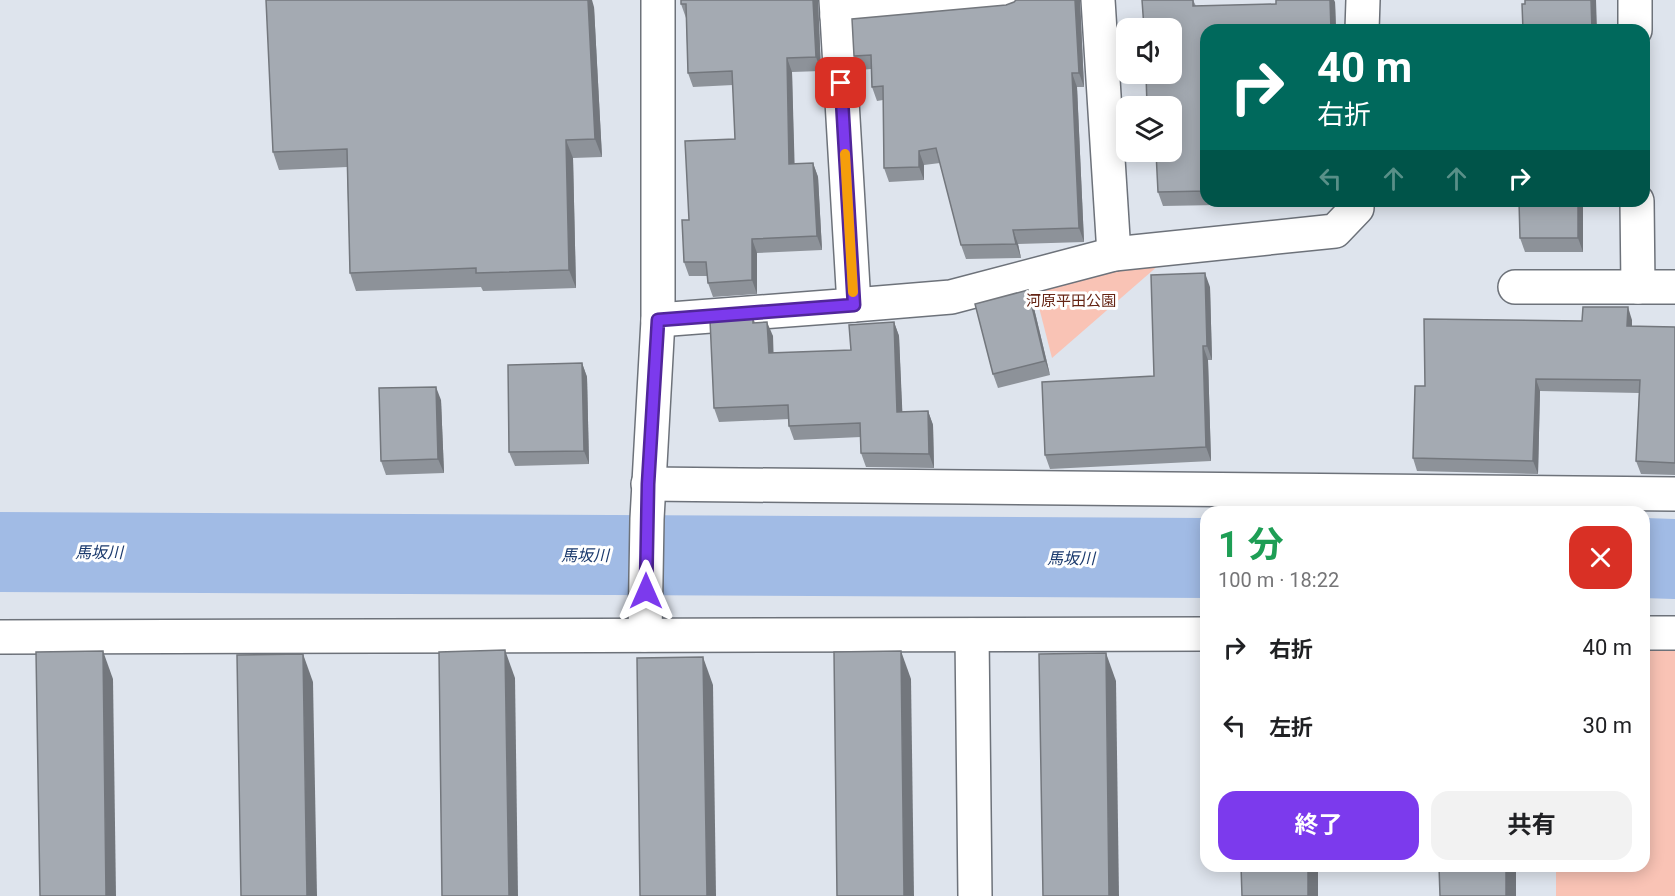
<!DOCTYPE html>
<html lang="ja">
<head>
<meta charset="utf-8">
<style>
	:root { --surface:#fff; --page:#f2f2f2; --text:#202124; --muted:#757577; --accent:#7c3aed }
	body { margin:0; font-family:Roboto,"Noto Sans JP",sans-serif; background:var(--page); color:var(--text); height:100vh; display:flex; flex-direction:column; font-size:22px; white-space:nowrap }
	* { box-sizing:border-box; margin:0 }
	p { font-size:20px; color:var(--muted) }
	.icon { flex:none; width:33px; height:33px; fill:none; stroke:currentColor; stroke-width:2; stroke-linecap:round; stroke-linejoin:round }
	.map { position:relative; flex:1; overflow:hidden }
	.sheet { position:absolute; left:1200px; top:506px; width:450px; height:366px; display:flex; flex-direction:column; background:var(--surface); border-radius:18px; box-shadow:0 3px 15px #0003 }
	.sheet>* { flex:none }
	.guide { position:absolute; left:1200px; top:24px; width:450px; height:183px; border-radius:18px; box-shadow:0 3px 15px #0003; background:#00695c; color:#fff; overflow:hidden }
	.tools { position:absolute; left:1116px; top:18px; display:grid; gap:12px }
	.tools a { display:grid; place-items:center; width:66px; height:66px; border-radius:12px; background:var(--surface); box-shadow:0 3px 15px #0003; font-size:30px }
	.pin { position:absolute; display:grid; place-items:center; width:51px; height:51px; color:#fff; margin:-26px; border-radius:12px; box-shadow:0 3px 9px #0006 }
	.me { position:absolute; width:66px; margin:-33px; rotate:0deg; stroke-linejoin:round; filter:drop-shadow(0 0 4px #0008) }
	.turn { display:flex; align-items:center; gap:21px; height:126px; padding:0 18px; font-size:27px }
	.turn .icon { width:78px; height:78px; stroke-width:2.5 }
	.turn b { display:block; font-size:42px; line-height:51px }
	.lanes { display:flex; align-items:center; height:57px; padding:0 18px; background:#0003; justify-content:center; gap:30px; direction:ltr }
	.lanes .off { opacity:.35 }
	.round { display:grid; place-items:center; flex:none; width:63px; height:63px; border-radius:18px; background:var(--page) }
	.headline { display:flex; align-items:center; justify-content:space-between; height:102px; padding:0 18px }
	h1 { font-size:36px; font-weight:700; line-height:45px; color:#1e9e55 }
	.primary-button { display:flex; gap:12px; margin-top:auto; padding:12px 18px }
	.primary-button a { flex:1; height:69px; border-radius:18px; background:var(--accent); color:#fff; font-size:24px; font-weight:700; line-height:69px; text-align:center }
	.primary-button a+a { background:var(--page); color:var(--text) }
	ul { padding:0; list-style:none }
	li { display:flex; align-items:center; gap:18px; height:78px; padding:0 18px }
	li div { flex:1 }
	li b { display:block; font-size:22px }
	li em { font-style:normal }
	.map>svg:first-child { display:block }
	.green { fill:#f9c3b5 }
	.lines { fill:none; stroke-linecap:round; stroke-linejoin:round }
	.river { stroke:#a1bbe5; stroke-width:80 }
	.street-casing { stroke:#6d727a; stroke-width:36 }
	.street { stroke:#fff; stroke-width:33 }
	.wall { fill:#8d9299 }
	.shaded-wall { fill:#73777d }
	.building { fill:#a4aab2; stroke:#73777d; stroke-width:1.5 }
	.route-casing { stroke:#51269a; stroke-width:15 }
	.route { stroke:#7c3aed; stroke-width:10 }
	.slow { stroke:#f59e0b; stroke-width:10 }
	.labels { text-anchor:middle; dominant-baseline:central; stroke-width:6; stroke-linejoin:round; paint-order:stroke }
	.park-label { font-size:15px; fill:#652515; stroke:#fff }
	.water-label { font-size:16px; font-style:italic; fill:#1b3a6d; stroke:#fff }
</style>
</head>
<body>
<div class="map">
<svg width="1675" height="896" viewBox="0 0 1675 896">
	<rect width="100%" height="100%" fill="#dee4ed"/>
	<g class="green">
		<path d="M1175,251L1052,358L1032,280Z"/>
		<path d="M1644,646H1675V896H1556V866H1644Z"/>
	</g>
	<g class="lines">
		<g class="river">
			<path d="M0,552L1206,558"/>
			<path d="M1644,558L1675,559"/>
		</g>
		<defs>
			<g id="street">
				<path d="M836,0L837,16L1009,0"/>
				<path d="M1098,0L1114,254"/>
				<path d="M1635,0V30"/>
				<path d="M1362,30L1363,0"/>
				<path d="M1515,287H1638L1637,201"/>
				<path d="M1638,287H1675"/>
				<path d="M854,305L951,297L1114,254L1335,231L1357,208V201"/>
				<path d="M658,320L854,305L837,16"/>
				<path d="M648,484L1675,494"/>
				<path d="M1644,633H1675"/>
				<path d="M645,635L647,519L658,320V0"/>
				<path d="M972,635L975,896"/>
				<path d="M0,637L1206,634"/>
			</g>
		</defs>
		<use href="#street" class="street-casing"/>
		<use href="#street" class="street"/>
	</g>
	<g class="wall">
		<path d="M818,0L821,71L792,72L794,164L813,163L818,177L822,250L757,253V294L713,297L708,283L707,276H689L684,262L689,220L735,139L733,85L693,87L688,73L686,18L681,4Z"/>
		<path d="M1016,0H1080L1084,87H1077L1084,242L1018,244L1021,258L966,259L961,245L940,163L924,165V180L889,182L884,168L883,100L877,101L872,87L871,69L859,70L854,56L1006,5L1014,2Z"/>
		<path d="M1142,0H1193L1196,6L1335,2L1336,30H1206V201H1217V205L1163,206L1158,192L1172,152Z"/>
		<path d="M594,7L602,157L573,158L576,288L483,291L481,287L356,291L350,273L347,167L279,170L273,152Z"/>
		<path d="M1583,201V252H1525L1520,238Z"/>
		<path d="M1210,287L1212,360H1208L1211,461L1050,469L1045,455L1154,376Z"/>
		<path d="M1033,304L1050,375L998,388L993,374Z"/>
		<path d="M753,317L755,323L773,336V353L851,350L894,322L899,336L902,412L928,411L933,425L934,468L866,467L861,453V437L794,440L789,426V419L719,422L714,408Z"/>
		<path d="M1632,320V326L1675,327V475L1641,474L1636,461L1639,393L1540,391L1538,474L1417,471L1413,458L1425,386L1582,321Z"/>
		<path d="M582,363L587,377L589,464L515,466L509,452Z"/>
		<path d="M441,400L444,473L386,475L381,461Z"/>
	</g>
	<g class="shaded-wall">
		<path d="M588,0H592L594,7L602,157L595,139Z"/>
		<path d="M813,0H818L821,71L816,57Z"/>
		<path d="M1075,0H1080L1084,87L1079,73Z"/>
		<path d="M1330,0H1334L1335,2L1336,30H1331Z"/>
		<path d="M1591,0H1596L1597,30H1592Z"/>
		<path d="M787,58L792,72L795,178L789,164Z"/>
		<path d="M1072,73L1077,87L1084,242L1079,228Z"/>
		<path d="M566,140L573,158L576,288L569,270Z"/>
		<path d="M919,151L924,165V180L919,167Z"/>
		<path d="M813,163L818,177L822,250L817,236Z"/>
		<path d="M1578,201H1583V252L1578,238Z"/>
		<path d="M1013,230L1018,244L1021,258L1016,244Z"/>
		<path d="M752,239L757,253V294L752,280Z"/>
		<path d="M1205,273L1210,287L1212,360L1207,346Z"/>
		<path d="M1028,290L1033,304L1050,375L1045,361Z"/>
		<path d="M1628,307L1632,320V339L1627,326Z"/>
		<path d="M767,322L773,336L774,367L769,353Z"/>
		<path d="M894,322L899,336L903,426L897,412Z"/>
		<path d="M1203,346L1208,360L1211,461L1206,447Z"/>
		<path d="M582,363L587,377L589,464L584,451Z"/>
		<path d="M1536,379L1540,391L1538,474L1533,461Z"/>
		<path d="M436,387L441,400L444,473L438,459Z"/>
		<path d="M928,411L933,425L934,468L929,454Z"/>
		<path d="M505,650L515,678L518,896H509Z"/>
		<path d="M103,651L113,679L116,896H106Z"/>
		<path d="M901,651L911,679L914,896H904Z"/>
		<path d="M1106,653L1116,681L1119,896H1109Z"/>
		<path d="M303,654L313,682L317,896H307Z"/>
		<path d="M703,657L713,685L716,896H707Z"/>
		<rect x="1308" y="866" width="10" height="30"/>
		<rect x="1506" y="866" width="10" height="30"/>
	</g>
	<g class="building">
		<path d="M266,0H588L595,139L566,140L569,270L476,273V268L350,273L347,149L273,152Z"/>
		<path d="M681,0H813L816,57L787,58L789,164L813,163L817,236L752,239V280L708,283L706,262H684L682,220H689L685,141L735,139L732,71L688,73L686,4H681Z"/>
		<path d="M1016,0H1075L1079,73H1072L1079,228L1013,230L1016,244L961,245L936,148L919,151V167L884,168L883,86L872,87L871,55L854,56L852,19L1006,5L1014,2Z"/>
		<path d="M1142,0H1193V6L1276,4V0H1330L1331,30H1206V191L1158,192L1156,152H1172V106H1147L1146,74H1172V28H1144Z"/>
		<path d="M1525,0H1591L1592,30H1523L1522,4H1525Z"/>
		<path d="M1519,201H1578V238H1520Z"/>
		<path d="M1205,273L1207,346H1203L1206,447L1045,455L1042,382L1154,376L1151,275Z"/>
		<path d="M1028,290L1045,361L993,374L975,304Z"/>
		<path d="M1583,307H1628L1627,326L1675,327V463L1636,461L1640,380L1536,379L1533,461L1413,458L1415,386H1425L1424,319L1582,321Z"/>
		<path d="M753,317V323L767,322L769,353L851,350L849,325L894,322L897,412L928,411L929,454L861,453L860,423L789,426L788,405L714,408L710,320Z"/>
		<path d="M582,363L584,451L509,452L508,365Z"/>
		<path d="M436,387L438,459L381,461L379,388Z"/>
		<path d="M505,650L509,896H442L439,652Z"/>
		<path d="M103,651L106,896H40L36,652Z"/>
		<path d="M901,651L904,896H837L834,652Z"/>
		<path d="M1106,653L1109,896H1043L1039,654Z"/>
		<path d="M303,654L307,896H241L237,655Z"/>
		<path d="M703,657L707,896H640L637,658Z"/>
		<path d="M1241,866H1308V896H1242Z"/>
		<path d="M1439,866H1506V896H1440Z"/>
	</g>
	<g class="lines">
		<defs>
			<path id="route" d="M646,591L648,484L658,320L854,305L841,83"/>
		</defs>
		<use href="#route" class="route-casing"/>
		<use href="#route" class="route"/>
		<path class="slow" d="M845,154L853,292"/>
	</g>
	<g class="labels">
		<g class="park-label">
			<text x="1071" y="301">河原平田公園</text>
		</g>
		<g class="water-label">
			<text x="99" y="552">馬坂川</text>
			<text x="585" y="555">馬坂川</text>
			<text x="1071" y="558">馬坂川</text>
		</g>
	</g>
</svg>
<div class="tools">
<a><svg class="icon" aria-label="sound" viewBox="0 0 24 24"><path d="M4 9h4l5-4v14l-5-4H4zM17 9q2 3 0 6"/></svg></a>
<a><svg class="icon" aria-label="layers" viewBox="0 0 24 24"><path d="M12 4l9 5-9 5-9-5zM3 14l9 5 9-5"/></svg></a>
</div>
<div class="pin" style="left:841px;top:83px;background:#d93025"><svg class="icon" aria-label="arrive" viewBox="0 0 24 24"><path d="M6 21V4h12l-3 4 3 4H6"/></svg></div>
<svg class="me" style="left:646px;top:591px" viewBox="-20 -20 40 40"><path d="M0-17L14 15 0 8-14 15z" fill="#7c3aed" stroke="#fff" stroke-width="4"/></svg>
<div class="guide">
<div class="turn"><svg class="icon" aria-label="right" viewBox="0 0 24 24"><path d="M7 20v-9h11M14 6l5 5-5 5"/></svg><div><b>40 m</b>右折</div></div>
<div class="lanes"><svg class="icon off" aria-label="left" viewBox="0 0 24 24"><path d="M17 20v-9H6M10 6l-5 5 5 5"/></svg><svg class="icon off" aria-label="ahead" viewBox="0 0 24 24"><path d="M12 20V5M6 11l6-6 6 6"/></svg><svg class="icon off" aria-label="ahead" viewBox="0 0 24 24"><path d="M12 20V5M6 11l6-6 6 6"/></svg><svg class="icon" aria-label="right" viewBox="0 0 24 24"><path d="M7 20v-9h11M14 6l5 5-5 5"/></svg></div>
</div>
<section class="sheet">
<div class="headline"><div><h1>1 分</h1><p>100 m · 18:22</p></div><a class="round" style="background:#d93025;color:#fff"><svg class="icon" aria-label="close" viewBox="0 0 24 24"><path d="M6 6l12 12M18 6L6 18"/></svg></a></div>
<ul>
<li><svg class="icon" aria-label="right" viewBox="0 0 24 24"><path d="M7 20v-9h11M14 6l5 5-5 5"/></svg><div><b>右折</b></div><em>40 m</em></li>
<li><svg class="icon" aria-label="left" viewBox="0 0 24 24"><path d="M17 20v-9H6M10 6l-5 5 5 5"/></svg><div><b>左折</b></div><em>30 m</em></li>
</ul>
<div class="primary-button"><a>終了</a><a>共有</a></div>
</section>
</div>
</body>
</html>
